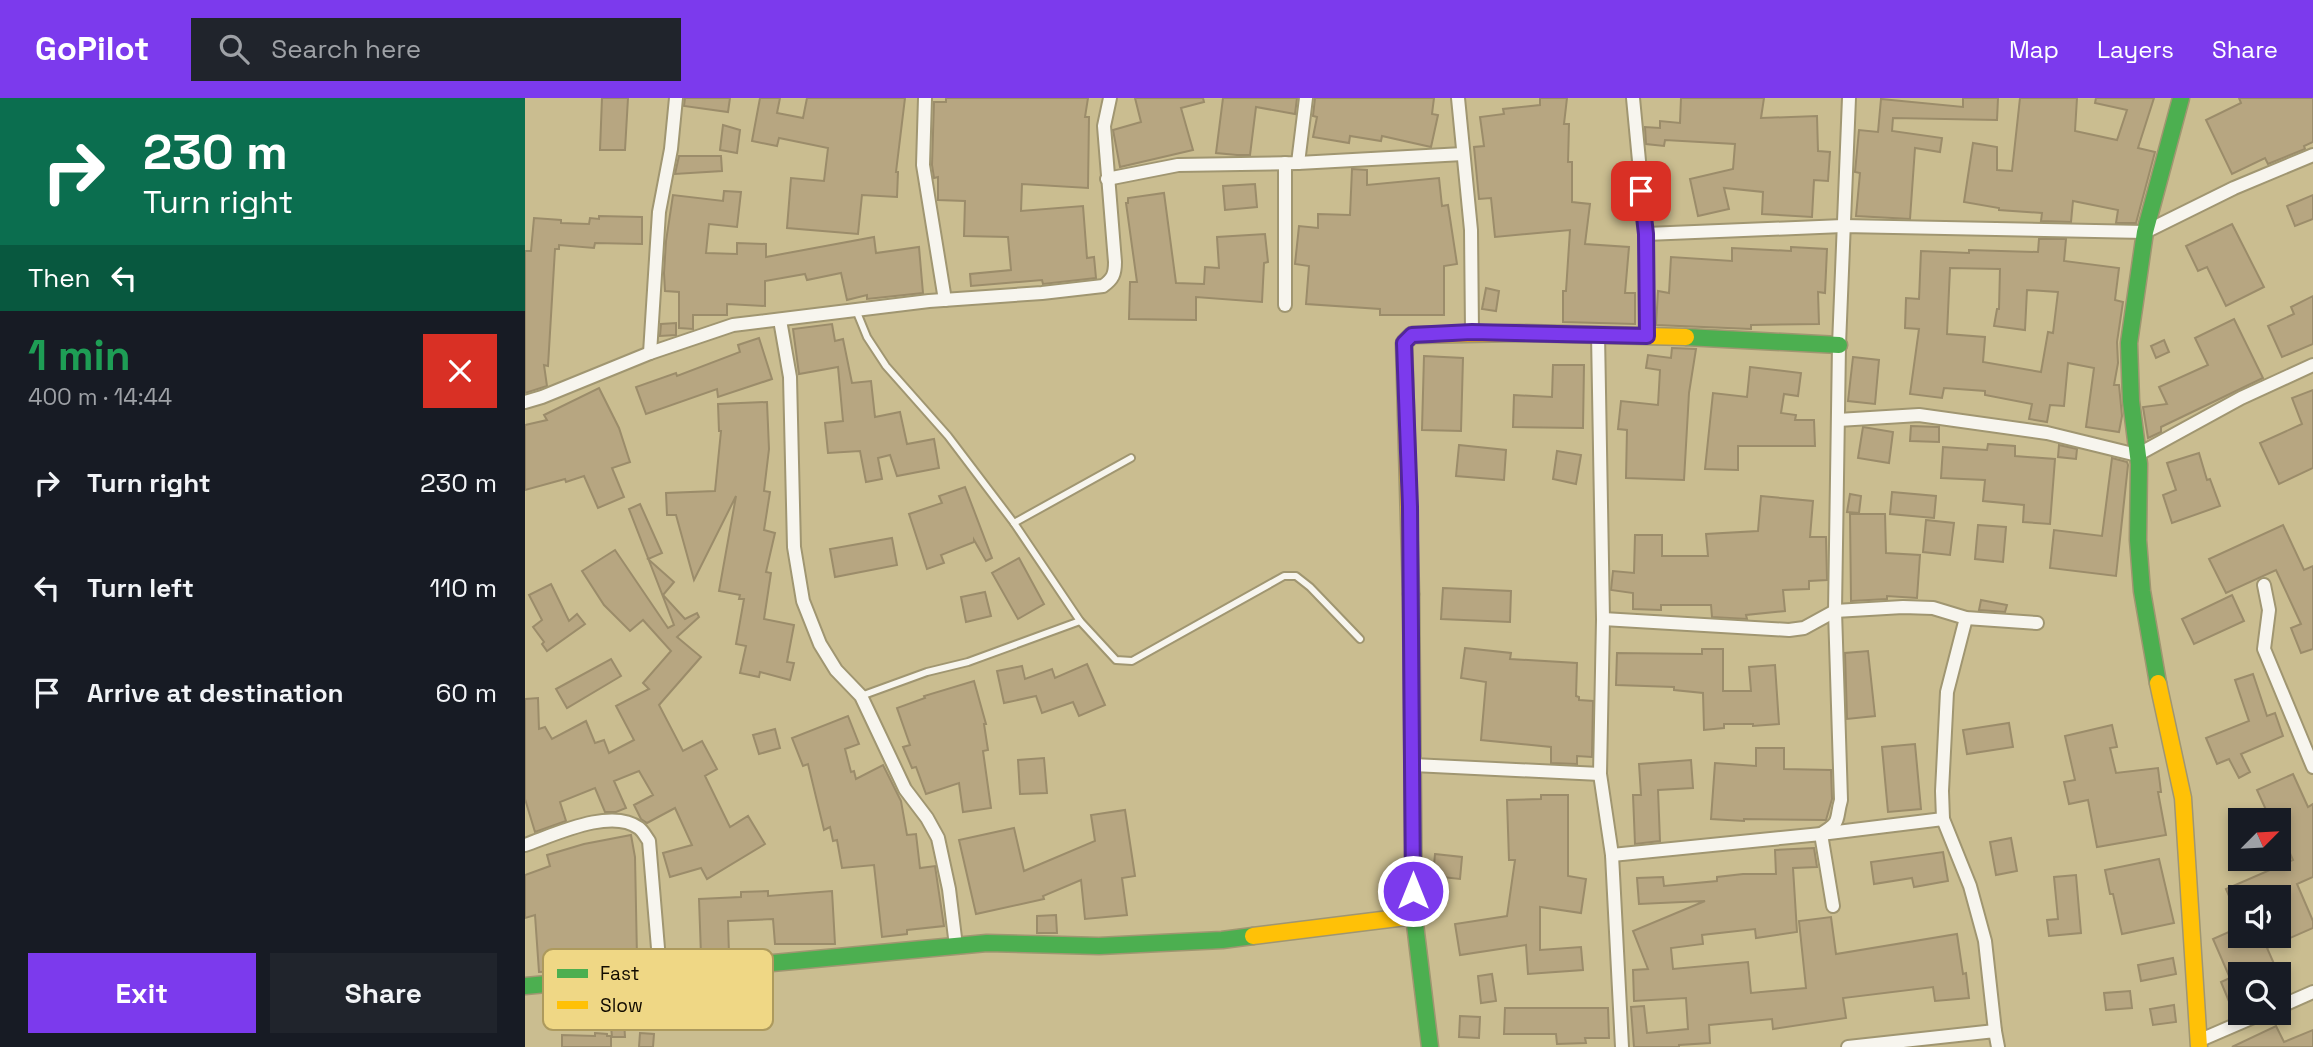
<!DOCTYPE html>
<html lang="en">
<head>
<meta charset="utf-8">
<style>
	:root { --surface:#171b24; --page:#20242c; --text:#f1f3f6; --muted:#9ea1a6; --accent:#7c3aed }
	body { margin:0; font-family:"Space Grotesk",sans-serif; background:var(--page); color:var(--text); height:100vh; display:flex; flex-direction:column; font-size:26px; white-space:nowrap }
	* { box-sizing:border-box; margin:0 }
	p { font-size:23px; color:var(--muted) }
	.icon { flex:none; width:38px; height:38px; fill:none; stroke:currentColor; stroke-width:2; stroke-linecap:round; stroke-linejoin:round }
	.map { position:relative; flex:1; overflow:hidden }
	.panel { display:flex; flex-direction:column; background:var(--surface); width:525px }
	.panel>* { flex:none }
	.banner { background:#0b6e4f; color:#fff; overflow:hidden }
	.needle { width:46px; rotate:66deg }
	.tools { position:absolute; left:1703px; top:710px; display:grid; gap:14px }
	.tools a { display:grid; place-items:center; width:63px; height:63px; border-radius:0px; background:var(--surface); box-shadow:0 4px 10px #0003; font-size:35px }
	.pin { position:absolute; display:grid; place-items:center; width:60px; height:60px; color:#fff; margin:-30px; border-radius:14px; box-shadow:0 4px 10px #0006 }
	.me { position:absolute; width:77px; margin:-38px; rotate:0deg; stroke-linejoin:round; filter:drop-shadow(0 0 5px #0008) }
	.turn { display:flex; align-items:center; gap:24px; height:147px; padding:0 28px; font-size:32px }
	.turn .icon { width:91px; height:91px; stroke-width:2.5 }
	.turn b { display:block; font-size:49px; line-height:60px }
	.then { display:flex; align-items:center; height:66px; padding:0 28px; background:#0003; gap:14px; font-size:26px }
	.round { display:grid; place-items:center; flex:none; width:74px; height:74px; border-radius:0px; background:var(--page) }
	.headline { display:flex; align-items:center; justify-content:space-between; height:119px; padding:0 28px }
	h1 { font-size:42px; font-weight:600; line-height:52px; color:#1e9e55 }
	.cta { display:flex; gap:14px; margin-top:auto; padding:14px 28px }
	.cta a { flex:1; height:80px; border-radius:0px; background:var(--accent); color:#fff; font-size:28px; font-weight:600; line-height:80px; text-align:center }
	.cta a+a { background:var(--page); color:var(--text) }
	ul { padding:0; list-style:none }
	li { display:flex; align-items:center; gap:21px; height:105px; padding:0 28px }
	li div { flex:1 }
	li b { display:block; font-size:26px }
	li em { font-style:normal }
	header { display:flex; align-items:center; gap:42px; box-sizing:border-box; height:98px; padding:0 35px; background:var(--accent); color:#fff }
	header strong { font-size:33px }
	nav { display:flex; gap:38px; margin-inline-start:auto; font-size:24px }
	.search { width:490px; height:63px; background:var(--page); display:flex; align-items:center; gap:18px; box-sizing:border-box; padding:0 24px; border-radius:0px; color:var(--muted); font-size:26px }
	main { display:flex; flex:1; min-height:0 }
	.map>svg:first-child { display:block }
	.building { fill:#b7a681; stroke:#9b8c6a; stroke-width:2; fill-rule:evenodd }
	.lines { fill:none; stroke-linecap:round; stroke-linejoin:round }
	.lane-casing { stroke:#a09671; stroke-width:10 }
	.street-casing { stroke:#a09671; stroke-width:16 }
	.fast-casing { stroke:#a09671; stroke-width:19 }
	.slow-casing { stroke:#a09671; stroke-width:19 }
	.lane { stroke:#f7f5ee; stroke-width:6 }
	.street { stroke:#f7f5ee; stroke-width:12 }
	.fast { stroke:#4caf50; stroke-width:16 }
	.slow { stroke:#ffc107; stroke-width:16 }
	.route-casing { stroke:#51269a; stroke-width:18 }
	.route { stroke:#7c3aed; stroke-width:12 }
	.key { fill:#efd785; stroke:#ad9a5d; stroke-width:2 }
	.key-label { font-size:19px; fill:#120b00 }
</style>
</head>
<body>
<header>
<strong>GoPilot</strong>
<div class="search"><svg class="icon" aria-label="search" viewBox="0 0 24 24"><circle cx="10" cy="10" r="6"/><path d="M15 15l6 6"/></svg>Search here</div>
<nav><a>Map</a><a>Layers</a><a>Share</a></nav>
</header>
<main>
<section class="panel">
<div class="banner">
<div class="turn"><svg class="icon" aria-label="right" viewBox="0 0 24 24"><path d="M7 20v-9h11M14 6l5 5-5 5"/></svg><div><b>230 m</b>Turn right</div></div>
<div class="then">Then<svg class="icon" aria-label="left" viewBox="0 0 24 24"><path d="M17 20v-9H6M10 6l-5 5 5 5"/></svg></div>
</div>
<div class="headline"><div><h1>1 min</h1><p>400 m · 14:44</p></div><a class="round" style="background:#d93025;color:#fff"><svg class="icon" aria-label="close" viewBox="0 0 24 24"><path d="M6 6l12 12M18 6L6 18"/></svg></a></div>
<ul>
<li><svg class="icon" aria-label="right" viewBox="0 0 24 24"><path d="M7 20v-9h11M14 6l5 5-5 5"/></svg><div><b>Turn right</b></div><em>230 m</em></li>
<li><svg class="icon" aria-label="left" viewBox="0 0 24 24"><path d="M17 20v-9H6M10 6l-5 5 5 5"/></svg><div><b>Turn left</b></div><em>110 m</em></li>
<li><svg class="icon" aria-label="arrive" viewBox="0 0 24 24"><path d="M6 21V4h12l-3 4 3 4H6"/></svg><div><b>Arrive at destination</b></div><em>60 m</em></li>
</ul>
<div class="cta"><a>Exit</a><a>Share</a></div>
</section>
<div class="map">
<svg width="1788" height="949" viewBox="0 0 1788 949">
	<rect width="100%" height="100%" fill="#cabd90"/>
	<g class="building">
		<path d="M77,0H103L100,52H75Z"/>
		<path d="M160,0H205L203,14L159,8Z"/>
		<path d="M235,0H255L252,15L278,20L282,0H380L371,74H373L372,99L337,97L333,136L262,130L266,80L299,83L303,50L254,40L252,48L227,43Z"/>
		<path d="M421,0H563L560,19H564L563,90L497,86L496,113L558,108L562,160L569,159L571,180L518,186L517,182L446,188L445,176L486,172L483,139L439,138L440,103L413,102V79L409,80L407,67L409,4H421Z"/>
		<path d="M610,0H678L679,4L656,10L668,52L595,69L588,32L616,24Z"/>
		<path d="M698,0H772L770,16L731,9L725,57H712L691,55Z"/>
		<path d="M790,0H909L907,16L913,17L906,49L857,38L856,43L825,38L824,45L788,39L792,19L788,18Z"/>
		<path d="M1015,0H1042L1039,26H1044L1043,64H1047V104L1065,106L1060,146L1104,149L1100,195H1110V226L1038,224V193H1041L1045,132L970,139L966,100L954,101L949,49L959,48L955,19L979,16L978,11L1015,7Z"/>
		<path d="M1156,0H1239L1236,20L1292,18L1293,53L1305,54L1303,83L1289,82L1287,119L1237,116L1238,94L1199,90L1204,111L1173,118L1165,81L1208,71L1210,46L1140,42L1139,48L1121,46L1120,29L1135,30V23L1155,25Z"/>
		<path d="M1438,0H1473L1472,22L1368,20L1367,33L1417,40L1415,54L1390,50L1385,121L1331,118L1335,75L1330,74L1334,32L1353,34L1356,1L1438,9Z"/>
		<path d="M1495,0H1552L1550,33L1592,42L1602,12L1570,5L1571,0H1629L1613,50L1630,54L1611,125H1591L1593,112L1548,103L1546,124L1516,123L1517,115L1474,112V110L1439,104L1448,45L1472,49V72L1487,73Z"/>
		<path d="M1714,0H1788V44L1779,48L1780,51L1743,66L1740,60L1707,76L1681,22L1716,5Z"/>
		<path d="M198,27L215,32L212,55L195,52Z"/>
		<path d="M154,58H196L197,73L150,76Z"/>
		<path d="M827,71L842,72V87L914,80L917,108L923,107L932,166L919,168V217H855V211L781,206L784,168L770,166L774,128L793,130V116L825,117Z"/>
		<path d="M730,86L732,109L700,112L698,88Z"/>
		<path d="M199,93L216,94L212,129L184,126L181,155L212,156V145L241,146V159L349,139L351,155L394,149L398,195L342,201V197L322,202L316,175L282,182L280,176L240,183V208L202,206V217H168V231L154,230V194L140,193L139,175L141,143L148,97L198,103Z"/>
		<path d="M639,95L651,185L679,186L680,169L694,170L692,139L740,136L743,164L739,165L737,204L671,199V222L604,221L605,184H612L601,105H603V100Z"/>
		<path d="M1788,97V121L1770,128L1762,108Z"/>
		<path d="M74,118L117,119V146L70,145L69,150L34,147V151H30L23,268L19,267L22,288L0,295V153H6L9,120L36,122V125L64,126L65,120L74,121Z"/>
		<path d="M1707,126L1739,189L1701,208L1682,169L1673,173L1661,148Z"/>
		<path d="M1514,141H1541L1539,163L1594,170L1590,202L1598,204L1592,244L1593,265L1589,287H1594L1597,318L1594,334L1561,329L1569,270L1543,265L1539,308L1525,307L1522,324L1504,321L1507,306L1460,297V293L1419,290L1417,300L1385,296L1394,231L1380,230L1381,200L1394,201L1396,153L1444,155V152L1513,154ZM1425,170L1475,171L1474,211H1472L1469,228L1500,232L1502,192L1533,194L1528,235L1523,234L1516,274L1458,264L1460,239L1422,236Z"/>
		<path d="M1266,149L1302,151L1300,195L1293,194L1294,226L1226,227V231L1131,227L1133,193L1144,195L1146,159L1207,163V150L1266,153Z"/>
		<path d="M961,190L974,193L971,213L957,211Z"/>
		<path d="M1788,198V246L1757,259L1743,228L1769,216L1766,209Z"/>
		<path d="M1709,221L1738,280L1636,329V334L1623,340L1618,309L1642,306L1634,289L1683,267L1670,240Z"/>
		<path d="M151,225V237L135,238L136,226Z"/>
		<path d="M307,226L310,243L318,241L327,285L346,283L350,319L375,314L382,346L409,341L414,370L372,378L365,357L353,360L357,381L341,384L335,353L303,355L300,325L318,323L313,269L274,276L268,231Z"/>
		<path d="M234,240L247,281L193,299L192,291L121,316L111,289L151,275L152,278L215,254L213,247Z"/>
		<path d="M1639,242L1644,254L1631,260L1626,248Z"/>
		<path d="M1147,250L1171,251L1164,295L1159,382L1101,380L1102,332L1093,331L1096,303L1133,307L1135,272L1121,270L1123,257L1146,260Z"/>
		<path d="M899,258L938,260L936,333L897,332Z"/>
		<path d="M1328,259L1354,262L1350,306L1323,303Z"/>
		<path d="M1028,267H1059L1058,330L988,329L989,297L1027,299Z"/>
		<path d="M1225,269L1276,275L1273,298L1259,296L1256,315L1271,317L1270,322H1289L1290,348H1213V372L1180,371L1188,295L1222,299Z"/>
		<path d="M74,290L94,330L105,364L87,370L99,399L73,410L59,378L41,384L40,381L0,392V327L22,322L19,317Z"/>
		<path d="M1788,292V370L1754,386L1735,345L1777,326L1767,300Z"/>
		<path d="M242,304L244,351L239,393L245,394L239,432L250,435L241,474L246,475L239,521L269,527L262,564L269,565L265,582L235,574L234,579L215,575L221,548L211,546L219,501H214L215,497L194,493L211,398L169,482L151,417H142L141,395L190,393L196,333H194L193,306Z"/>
		<path d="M1386,328L1414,329V344L1385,343Z"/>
		<path d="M1338,329L1368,334L1364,365L1333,360Z"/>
		<path d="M1463,346L1490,348V358L1530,361L1525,426L1498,424L1499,407L1458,403L1460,382L1416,380L1418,349L1462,352Z"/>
		<path d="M934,347L981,352L979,382L931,378Z"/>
		<path d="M1534,347L1552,351L1551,361L1533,359Z"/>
		<path d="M1032,353L1056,357L1051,386L1028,381Z"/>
		<path d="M1674,355L1682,382L1685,381L1695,408L1647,425L1638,397L1651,392L1642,365Z"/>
		<path d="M1587,360L1602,364L1603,367L1591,478L1525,470L1529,432L1577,438Z"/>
		<path d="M440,389L467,460L461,463L449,442V444L416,457L419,465L402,471L384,416L417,405L414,398Z"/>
		<path d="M1367,394L1411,398L1409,420L1365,416Z"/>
		<path d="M1325,396L1336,398L1334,415L1322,414Z"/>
		<path d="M1236,398L1288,403L1285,439H1301L1302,482L1284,483V491L1258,492L1260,513L1221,517L1222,521L1187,519L1186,507H1136V512L1108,511V495L1086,492L1088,473L1109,475L1110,437H1137V458H1183L1181,436L1233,433Z"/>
		<path d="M115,406L137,455L123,461L149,484L138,497L160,521L172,515L174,519L152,539L176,559L134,607L158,653L177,643L192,671L180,678L205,729L223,718L240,746L182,781L176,770L145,779L138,755L167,747L150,710L122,725L116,721L109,707L128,697L114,673L89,683L101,710L91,714H80L70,690L35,704L41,723L10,734L0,701V601L13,600L14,631L20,629L27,641L61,623L70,645L79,642L84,655L109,642L91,608L124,591L118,585L146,553L118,522L105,533L79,507L57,473L90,452L143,530L149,527L104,411Z"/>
		<path d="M1325,416H1360L1361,455L1395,457L1392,500L1362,498V501L1326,503Z"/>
		<path d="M1401,422L1429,425L1425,457L1398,454Z"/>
		<path d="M1453,427L1481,429L1478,464L1450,461Z"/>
		<path d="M1758,427L1779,472L1788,468V551L1776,555L1766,530L1776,526L1751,472L1701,495L1684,461Z"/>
		<path d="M367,440L372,467L310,479L305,451Z"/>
		<path d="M494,460L519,506L493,521L467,475Z"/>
		<path d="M26,486L44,523L52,516L60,526L22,553L17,546L19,544L8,529L17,522L4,497Z"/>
		<path d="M918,490L986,493L985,524L916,521Z"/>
		<path d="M460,494L466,518L441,524L436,499Z"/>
		<path d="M1707,497L1719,523L1669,546L1657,521Z"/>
		<path d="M1456,502L1482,507L1480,514L1454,512Z"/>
		<path d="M940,550L986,555L985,561L1052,565L1051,598L1054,599V602L1068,603L1067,659L1052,658V666L1026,665V649L956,642L961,584L936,580Z"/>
		<path d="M1177,551H1198V593H1226L1224,569L1250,567L1254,626L1228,628V626H1199V630L1179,632L1178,595L1149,592V589L1091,587L1092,555L1177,556Z"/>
		<path d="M1343,553L1350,618L1322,621L1320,555Z"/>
		<path d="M86,561L96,578L42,610L31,591Z"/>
		<path d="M562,566L580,607L554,618L548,604L517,615L511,598L479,605L472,573L497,568L500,581L527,571L530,580Z"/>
		<path d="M1728,576L1742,618L1750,615L1758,638L1716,656L1725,674L1714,680L1704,661L1692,666L1681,640L1724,623L1710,582Z"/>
		<path d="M449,583L461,626H459L463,652L458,653L466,710L438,714L434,685L401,696L391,669L387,670L378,649L385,647L372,610L400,600L399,598Z"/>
		<path d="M323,618L334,646L320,651L326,674L329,673L331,681L358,667L376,703L382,737L391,736L395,770L410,768L419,828L382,832V836L357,839L349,767L317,770L312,742L308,743L305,729L299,732L283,666L278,668L267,640Z"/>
		<path d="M1484,625L1488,649L1442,656L1438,632Z"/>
		<path d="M1587,627L1592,649L1585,650L1591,675L1633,670L1636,694H1633L1641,737L1572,749L1563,702L1544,706L1539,684L1550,682L1540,638Z"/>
		<path d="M250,631L255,650L234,656L228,637Z"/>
		<path d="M1390,646L1396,711L1363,714L1357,649Z"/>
		<path d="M1231,650H1259V671L1306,672L1307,701L1301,722L1219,721V723L1186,721L1190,665L1231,668Z"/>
		<path d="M519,660L522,695L495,696L493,662Z"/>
		<path d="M1166,662L1168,690L1133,692L1135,743L1110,746L1108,697H1116L1114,666Z"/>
		<path d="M1768,676L1783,709L1788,706V779L1772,786L1788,823V830L1742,850L1754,877H1715V915L1710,918L1696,884L1705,880L1688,841L1715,829V838H1754V800H1715V823L1701,791L1768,762L1754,731V723H1746L1732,692Z"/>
		<path d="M1016,697H1043V778L1061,781L1056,815L1015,809V852L1056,849L1058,872L1003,876L1001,847L935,857L930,826L982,818L990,762H984L982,702L1016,701Z"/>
		<path d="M600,712L610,778L597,780L602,817L560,821L556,782L518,798L519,801L451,816L434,742L489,730L499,773L570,743L566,717Z"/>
		<path d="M106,737L110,759L112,859L37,860L38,873L14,874L10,817L0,820V777L25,768L22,757L59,746Z"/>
		<path d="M1486,740L1492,773L1471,777L1465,744Z"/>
		<path d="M1289,750L1292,769L1268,770L1272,834L1231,840L1230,831L1177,837L1178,846L1146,850L1148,871L1223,864L1226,895L1281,890L1274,823L1306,819L1311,856L1432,836L1438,876L1441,875L1444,900L1410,903L1408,889L1318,900L1321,920L1248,931L1247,921L1184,927L1185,945L1154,947V949H1109L1106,909L1119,908L1122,935L1163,931L1161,900L1109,903L1108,872L1123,871L1108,833L1180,803L1114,806L1112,780L1138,779L1139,788L1192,783V779L1218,776H1251L1250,752Z"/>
		<path d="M1418,754L1423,783L1389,789L1387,780L1349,786L1346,764Z"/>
		<path d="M910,756L937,759L935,781L908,778Z"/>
		<path d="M1634,761L1649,825L1597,836L1588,796H1585L1580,772Z"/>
		<path d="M1551,777L1556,835L1524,838L1522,822L1533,821L1529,779Z"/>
		<path d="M243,793V798L307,793L310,846H250L248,821L203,823L204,856L176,857L174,801L216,799V794Z"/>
		<path d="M531,817L532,835H512V818Z"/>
		<path d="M1648,860L1651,876L1616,883L1613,867Z"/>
		<path d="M967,876L971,903L956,905L953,878Z"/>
		<path d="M1605,893L1607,910L1581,912L1579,895Z"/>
		<path d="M98,906L100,939H87L84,907Z"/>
		<path d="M1649,907L1651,924L1628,927L1625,911Z"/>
		<path d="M980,910H1083L1084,940H1060L1061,945L1032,946L1031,936H979Z"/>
		<path d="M935,918L955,919L954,940L934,939Z"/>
		<path d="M1751,928L1759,944L1788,932V949H1707Z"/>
		<path d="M70,935L82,936V938H86V949H37V937L70,938Z"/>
		<path d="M115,935L129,936L128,949H114Z"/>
	</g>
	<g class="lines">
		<defs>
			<g id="lane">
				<path d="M331,212L342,239L361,268L423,338L489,425L555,523L591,562L607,563L759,478H771L785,489L835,541"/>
				<path d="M489,425L606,360"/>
				<path d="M336,598L402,574L443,564L555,523"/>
			</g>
			<g id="street">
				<path d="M400,0L398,67L420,202"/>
				<path d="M933,0L946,132L947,234"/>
				<path d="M1108,0L1121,136L1122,238"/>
				<path d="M773,65L781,0"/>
				<path d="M582,81L653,67L773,65L938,56"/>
				<path d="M1121,136L1318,128L1620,134L1709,90L1788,57"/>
				<path d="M760,207V65"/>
				<path d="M255,222L265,279L269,449L278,503L295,546L311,572L336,598L380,691L402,720L413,740L424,791L431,848"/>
				<path d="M1073,236L1078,521L1075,676L1087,757L1097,949"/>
				<path d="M125,255L134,114L146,51L151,0"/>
				<path d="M0,304L17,299L125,255L208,227L404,203L517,195L578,188C588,181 590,176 590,164L579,28L585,0"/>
				<path d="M1313,322L1394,317L1522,335L1612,357L1716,300L1788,267"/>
				<path d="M1739,487L1744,512L1739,551L1788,669"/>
				<path d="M1078,521L1264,532L1279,530L1310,513L1378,509L1408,510L1441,520L1512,525"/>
				<path d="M888,667L1075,676"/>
				<path d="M1418,721L1445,788L1460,843L1470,933"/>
				<path d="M0,747C29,737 86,709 114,730C118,733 121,739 124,743L135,874"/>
				<path d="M1087,757L1296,736L1418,721L1417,693L1422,594L1441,520"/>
				<path d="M1308,808L1296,736C1317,723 1310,723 1316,702L1310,513L1314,247L1324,0"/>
				<path d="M1754,909L1788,894"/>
				<path d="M1673,943L1738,915"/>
				<path d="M1323,949L1470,933L1473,949"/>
			</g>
			<g id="fast">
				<path d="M1161,239L1314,247"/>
				<path d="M886,496L889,818L905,949"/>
				<path d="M1633,585L1617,493L1613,442L1614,366L1606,303L1604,245L1620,134L1656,0"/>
				<path d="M0,888L462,845L574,848L697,842L728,838"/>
			</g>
			<g id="slow">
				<path d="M886,496L879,245L887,237L994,235L1161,239"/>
				<path d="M1633,585L1658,700L1674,949"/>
				<path d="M728,838L889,818"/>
			</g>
		</defs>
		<use href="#lane" class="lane-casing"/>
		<use href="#street" class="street-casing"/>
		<use href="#fast" class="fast-casing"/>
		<use href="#slow" class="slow-casing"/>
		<use href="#lane" class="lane"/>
		<use href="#street" class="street"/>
		<use href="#fast" class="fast"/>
		<use href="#slow" class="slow"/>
	</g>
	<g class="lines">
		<defs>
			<path id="route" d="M888,793L885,409L879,245L887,237L947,234L1122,238L1121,136L1116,93"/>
		</defs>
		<use href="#route" class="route-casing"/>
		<use href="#route" class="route"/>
	</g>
	<rect x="18" y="851" width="230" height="81" rx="10" class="key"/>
	<rect x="32" y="871" width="31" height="9" fill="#4caf50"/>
	<rect x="32" y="903" width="31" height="8" fill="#ffc107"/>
	<g class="key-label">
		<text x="75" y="882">Fast</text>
		<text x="75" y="914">Slow</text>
	</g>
</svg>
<div class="tools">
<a><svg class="needle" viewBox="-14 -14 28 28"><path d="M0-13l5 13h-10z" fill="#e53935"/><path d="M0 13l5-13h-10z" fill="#9ea1a6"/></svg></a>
<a><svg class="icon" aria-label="sound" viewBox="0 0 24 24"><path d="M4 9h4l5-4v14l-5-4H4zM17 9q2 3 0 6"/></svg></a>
<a><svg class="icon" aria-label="search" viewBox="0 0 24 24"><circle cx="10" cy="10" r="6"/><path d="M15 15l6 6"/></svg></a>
</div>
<div class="pin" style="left:1116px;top:93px;background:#d93025"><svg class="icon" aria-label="arrive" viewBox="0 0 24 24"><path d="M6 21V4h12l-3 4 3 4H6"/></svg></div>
<svg class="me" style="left:888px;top:793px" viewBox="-20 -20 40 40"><circle r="17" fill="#7c3aed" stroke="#fff" stroke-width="3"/><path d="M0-11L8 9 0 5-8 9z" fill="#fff"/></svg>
</div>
</main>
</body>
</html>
